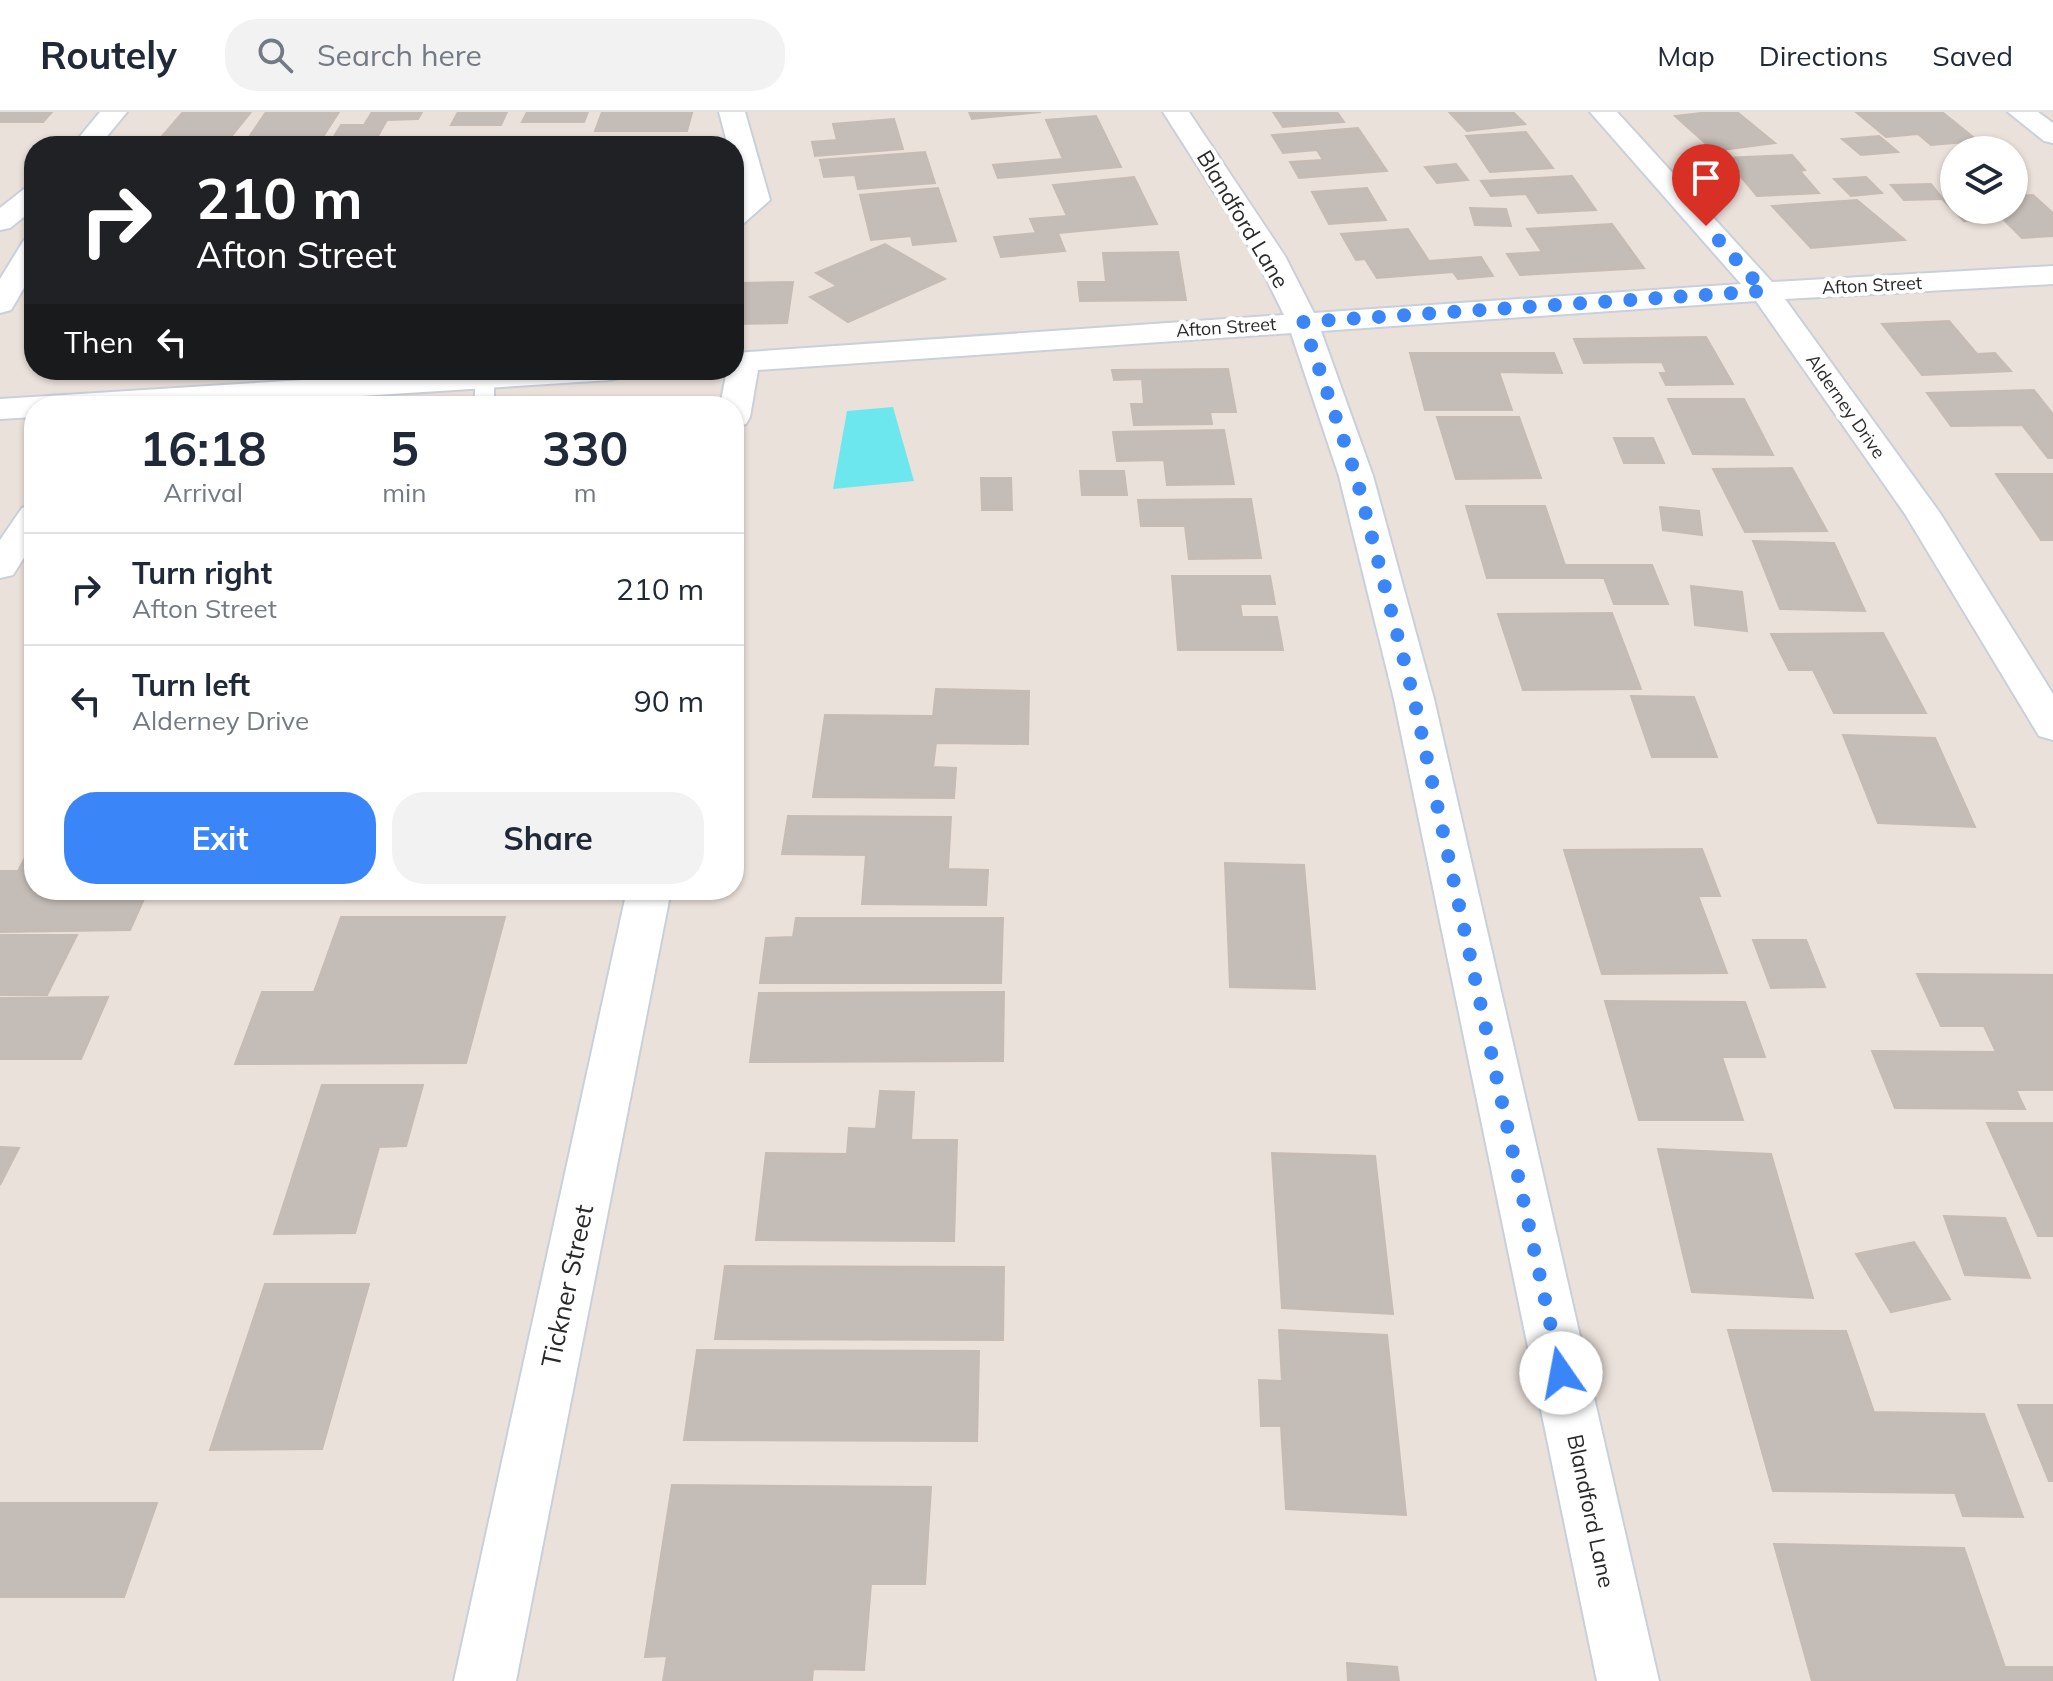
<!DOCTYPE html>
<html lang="en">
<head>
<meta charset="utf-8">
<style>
	:root { --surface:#fff; --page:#f2f2f3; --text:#1f2937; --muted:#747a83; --line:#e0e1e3; --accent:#3a86f9 }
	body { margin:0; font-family:Mulish,sans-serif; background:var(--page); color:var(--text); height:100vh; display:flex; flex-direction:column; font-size:30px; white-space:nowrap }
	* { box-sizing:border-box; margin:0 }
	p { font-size:26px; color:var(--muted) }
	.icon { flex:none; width:44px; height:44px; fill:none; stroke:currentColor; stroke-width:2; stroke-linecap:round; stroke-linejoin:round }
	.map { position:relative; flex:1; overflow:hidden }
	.side { position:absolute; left:24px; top:284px; width:720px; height:504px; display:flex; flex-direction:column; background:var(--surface); border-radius:32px; box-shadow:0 2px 6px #0004 }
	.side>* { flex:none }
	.hud { position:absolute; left:24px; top:24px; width:720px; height:244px; border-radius:32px; box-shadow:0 2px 6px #0004; background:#202124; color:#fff; overflow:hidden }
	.buttons { position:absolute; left:1940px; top:24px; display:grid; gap:16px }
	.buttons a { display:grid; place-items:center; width:88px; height:88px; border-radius:50%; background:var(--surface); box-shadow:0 2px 6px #0004; font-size:40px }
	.pin { position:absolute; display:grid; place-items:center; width:68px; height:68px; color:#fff; margin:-82px -34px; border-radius:50% 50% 50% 0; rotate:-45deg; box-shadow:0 0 8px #0007 }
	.pin .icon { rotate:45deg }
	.me { position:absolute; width:88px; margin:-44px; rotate:348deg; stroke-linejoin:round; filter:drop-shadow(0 0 6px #0008) }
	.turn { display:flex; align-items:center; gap:28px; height:168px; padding:0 40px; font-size:36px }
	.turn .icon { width:104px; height:104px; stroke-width:2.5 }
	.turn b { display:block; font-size:56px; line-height:68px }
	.then { display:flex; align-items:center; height:76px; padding:0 40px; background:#0003; gap:16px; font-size:30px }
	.eta { display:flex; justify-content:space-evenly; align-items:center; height:136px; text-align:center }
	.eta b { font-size:48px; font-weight:700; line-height:56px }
	.button { display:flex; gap:16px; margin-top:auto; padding:16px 40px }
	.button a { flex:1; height:92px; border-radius:32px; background:var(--accent); color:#fff; font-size:32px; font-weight:700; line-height:92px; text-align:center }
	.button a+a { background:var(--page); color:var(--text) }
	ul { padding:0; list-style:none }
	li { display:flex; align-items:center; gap:24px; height:112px; padding:0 40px; border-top:2px solid var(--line) }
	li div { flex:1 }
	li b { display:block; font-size:30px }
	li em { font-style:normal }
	header { display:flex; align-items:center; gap:48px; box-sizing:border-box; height:112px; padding:0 40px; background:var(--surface); border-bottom:2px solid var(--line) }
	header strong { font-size:38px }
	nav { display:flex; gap:44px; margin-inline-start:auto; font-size:28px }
	.search { width:560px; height:72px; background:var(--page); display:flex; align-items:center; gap:20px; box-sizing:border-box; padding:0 28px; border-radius:32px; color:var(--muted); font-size:30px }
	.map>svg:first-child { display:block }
	.water { fill:#6de7ee }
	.building { fill:#c4bcb6; stroke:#c7bcb4; stroke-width:2 }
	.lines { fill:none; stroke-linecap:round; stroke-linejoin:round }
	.service-casing { stroke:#c9d0db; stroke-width:4 }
	.minor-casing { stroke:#c9d0db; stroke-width:4 }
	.service { fill:#fff; fill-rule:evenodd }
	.minor { fill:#fff; fill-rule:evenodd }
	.route { stroke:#3a86f9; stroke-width:14; stroke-dasharray:0 25.2 }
	.labels { text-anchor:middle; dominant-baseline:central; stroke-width:8; stroke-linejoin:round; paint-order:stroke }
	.far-street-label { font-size:18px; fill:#292929; stroke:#fff }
	.street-label { font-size:22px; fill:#292929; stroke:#fff }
	.near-street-label { font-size:26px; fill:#292929; stroke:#fff }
</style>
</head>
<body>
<header>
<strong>Routely</strong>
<div class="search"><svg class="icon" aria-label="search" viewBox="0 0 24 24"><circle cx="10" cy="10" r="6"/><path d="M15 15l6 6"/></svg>Search here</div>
<nav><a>Map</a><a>Directions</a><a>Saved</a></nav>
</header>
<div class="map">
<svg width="2053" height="1569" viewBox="0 0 2053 1569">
	<rect width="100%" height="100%" fill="#ebe1db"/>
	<path class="water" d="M893,295L914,369L833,377L847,299Z"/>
	<g class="building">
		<path d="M0,0H52L43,10H0Z"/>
		<path d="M183,0H251L226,31L157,30Z"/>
		<path d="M266,0H339L319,31H245Z"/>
		<path d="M372,0H422L418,7L387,8L374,31H330L341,13H364Z"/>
		<path d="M458,0H507L501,13H451Z"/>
		<path d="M527,0H588L584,10H522Z"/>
		<path d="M602,0H674L692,1L687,19H595Z"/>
		<path d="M969,0H1041L972,7Z"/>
		<path d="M1273,0H1337L1344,10L1283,15Z"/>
		<path d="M1449,0H1513L1525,12L1467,19Z"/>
		<path d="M1710,0H1737L1775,31L1714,39L1675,4Z"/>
		<path d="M1942,0L1978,29L1931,33L1918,22L1886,25L1857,1Z"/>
		<path d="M1096,4L1121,55L998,66L993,53L1063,47L1046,8Z"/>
		<path d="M894,7L903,37L815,44L812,30L837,28L833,12Z"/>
		<path d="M1358,16L1387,59L1299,66L1290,50L1323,48L1317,38L1283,41L1272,23Z"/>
		<path d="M1526,20L1553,56L1490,60L1466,24Z"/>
		<path d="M1879,24L1898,40L1861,43L1842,27Z"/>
		<path d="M702,26L701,34H658L659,27Z"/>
		<path d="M925,40L935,71L858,77L855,63L824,65L820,48Z"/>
		<path d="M1792,43L1805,58L1800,59L1819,81L1757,84L1725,46Z"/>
		<path d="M1456,52L1468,68L1437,71L1425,55Z"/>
		<path d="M1572,64L1596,98L1538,101L1526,82L1491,84L1481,69Z"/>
		<path d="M1134,65L1157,112L1058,121L1065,139L1001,145L994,125L1036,121L1030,107L1067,104L1053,73Z"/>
		<path d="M1866,65L1882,81L1851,84L1834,67Z"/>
		<path d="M1931,72L1943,87L1904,88L1891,73Z"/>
		<path d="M938,76L956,129L913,133L911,124L871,128L860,83Z"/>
		<path d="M1367,76L1386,108L1329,112L1312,80Z"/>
		<path d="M2033,83L2053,101V124L2022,126L2002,106L1964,109L1944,89L1954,88V98H2014V84Z"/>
		<path d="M1857,88L1905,128L1811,136L1772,94Z"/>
		<path d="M1470,96L1506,97L1511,114L1475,113Z"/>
		<path d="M1612,112L1644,156L1520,163L1507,142L1542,140L1527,117Z"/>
		<path d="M1408,117L1429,149L1481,145L1493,164L1458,167L1453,160L1377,166L1365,147L1356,148L1341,122Z"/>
		<path d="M885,132L945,167L848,210L810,185L837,174L816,161Z"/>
		<path d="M1178,140L1186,188L1080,189L1078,170H1106L1103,141Z"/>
		<path d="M734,155H738L735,171L793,170L787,211L734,212Z"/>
		<path d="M1949,209L1977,242L1995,241L2011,259L1922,263L1882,212Z"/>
		<path d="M1706,225L1733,272L1666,273L1660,261H1667L1662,250L1584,251L1574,227Z"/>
		<path d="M1410,241H1554L1562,261L1499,260L1512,298H1425Z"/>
		<path d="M1228,257L1236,300H1210L1212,312L1134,313L1131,292H1144L1142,267L1114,268L1112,258Z"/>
		<path d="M2034,278L2053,302V346H2048L2022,313L1951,314L1927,281Z"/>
		<path d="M1668,287H1744L1773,343L1693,342Z"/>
		<path d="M1437,305H1519L1541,366L1456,367Z"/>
		<path d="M1224,318L1234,372L1167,373L1164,348L1117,349L1113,320Z"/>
		<path d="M1614,326H1653L1664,351H1624Z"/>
		<path d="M1792,356L1827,419L1745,420L1713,357Z"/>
		<path d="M1080,359H1124L1127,383H1082Z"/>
		<path d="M1996,362H2053V428H2041Z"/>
		<path d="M981,366H1011L1012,398H982Z"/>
		<path d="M1251,387L1261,446L1189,447L1185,414H1141L1138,388Z"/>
		<path d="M1466,394H1545L1565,453H1652L1668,492H1614L1604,466H1487Z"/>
		<path d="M1660,395L1699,399L1702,423L1663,418Z"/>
		<path d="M1753,429L1834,431L1865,499L1780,497Z"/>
		<path d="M1172,464H1270L1275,492H1240L1242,505H1277L1283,538H1178Z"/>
		<path d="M1691,474L1742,480L1747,519L1695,513Z"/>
		<path d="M1612,501L1641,577L1523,578L1498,502Z"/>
		<path d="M1883,521L1926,601H1834L1813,558H1789L1771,522Z"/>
		<path d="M936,577L1029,579L1028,632L936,631L933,655L956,656L954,686L813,685L825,603L933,604Z"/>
		<path d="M1631,584L1694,585L1717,645H1652Z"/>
		<path d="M1843,623L1935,626L1975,715L1878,711Z"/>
		<path d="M788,704L951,705L948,757L988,758L986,793L862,792L866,743L782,742Z"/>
		<path d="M1702,737L1720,784H1698L1727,861L1602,862L1564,738Z"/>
		<path d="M29,738H34V778H148L130,818L0,820V759H18Z"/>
		<path d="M1225,751L1304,753L1315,877L1230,875Z"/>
		<path d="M396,778H478L477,782Z"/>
		<path d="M341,805H505L466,951L235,952L262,880H314Z"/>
		<path d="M796,806H1003L1001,871H760L766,826L793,825Z"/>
		<path d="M0,823H77L47,883H0Z"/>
		<path d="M1753,828H1806L1825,875L1771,876Z"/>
		<path d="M1917,862L2052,863L2053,978H2016L2025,997L1895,996L1872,939L1996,940L1984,914H1941Z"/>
		<path d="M1004,880L1003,949L750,950L759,881Z"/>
		<path d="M108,885L81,947H0V886Z"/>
		<path d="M1605,889L1745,890L1765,945H1722L1743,1008H1639Z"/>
		<path d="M322,973H423L406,1034L379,1035L355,1121L274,1122Z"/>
		<path d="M880,979L914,980L911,1028H957L954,1129L756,1128L766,1041L847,1042L849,1016L876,1017Z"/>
		<path d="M1987,1011H2053V1124H2038Z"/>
		<path d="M0,1035L19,1036L0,1073Z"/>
		<path d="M1658,1037L1771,1042L1813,1186L1692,1180Z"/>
		<path d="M1272,1041L1375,1044L1393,1202L1282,1196Z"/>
		<path d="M1944,1104L2005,1106L2030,1166L1965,1163Z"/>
		<path d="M1914,1130L1950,1187L1891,1200L1856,1142Z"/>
		<path d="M725,1154L1004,1155L1003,1228L715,1227Z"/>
		<path d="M265,1172H369L322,1337L210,1338Z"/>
		<path d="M1279,1218L1387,1223L1406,1403L1286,1397L1281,1314H1261L1259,1268L1282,1269Z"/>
		<path d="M1728,1218L1846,1219L1874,1300L1984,1302L2023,1405L1963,1404L1955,1381L1773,1379Z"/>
		<path d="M697,1238L979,1239L977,1329L684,1328Z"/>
		<path d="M2018,1293H2053V1369H2049Z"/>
		<path d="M672,1373L931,1375L925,1472H871L864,1558L813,1557L812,1569H663L667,1544L645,1545Z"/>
		<path d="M0,1391H157L124,1485H0Z"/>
		<path d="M1774,1432L1964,1436L2005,1555H2053V1569H1812Z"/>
		<path d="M1347,1551L1397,1555L1399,1569H1348Z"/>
	</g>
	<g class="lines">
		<defs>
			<path id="service" d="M485,261L494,267V294H474L476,267Z"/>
			<g id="minor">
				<path d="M100,0H127L99,34H72Z"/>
				<path d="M719,0H745L770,88L744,111L734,113V91L742,86L734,57V34H728Z"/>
				<path d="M1163,0H1189L1285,144L1314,201L1741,172L1590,0H1617L1772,170L2053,154V172L1785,187L1940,401L2053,582V628L2039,624L1905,402L1756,189L1321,219L1373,364L1434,587L1659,1569H1597L1394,587L1339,364L1291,221L758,258L750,305L746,312L734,315V294H720L727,258H734V241L1284,203L1255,144Z"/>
				<path d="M2008,0H2038L2053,11V31L2044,29Z"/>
				<path d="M34,75V97L10,116L0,118V96L24,77Z"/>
				<path d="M34,125V159L11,198L0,201V167L24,128Z"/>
				<path d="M462,258H627L622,265L611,268L203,294H34V305L0,307V287Z"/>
				<path d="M34,392V430L13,463L0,466V428L22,396Z"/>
				<path d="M627,778H671L516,1569H454Z"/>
			</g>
		</defs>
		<use href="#service" class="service-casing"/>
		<use href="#minor" class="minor-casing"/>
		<use href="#service" class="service"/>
		<use href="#minor" class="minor"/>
	</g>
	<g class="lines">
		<path class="route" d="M1561,1261L1414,587L1356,364L1303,210L1764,179L1706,114"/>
	</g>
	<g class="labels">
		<g class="far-street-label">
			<text transform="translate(1872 173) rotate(-3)">Afton Street</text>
			<text transform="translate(1226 215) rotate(-4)">Afton Street</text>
			<text transform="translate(1846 294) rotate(55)">Alderney Drive</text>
		</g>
		<g class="street-label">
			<text transform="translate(1243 107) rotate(59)">Blandford Lane</text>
			<text transform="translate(1591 1399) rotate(78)">Blandford Lane</text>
		</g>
		<g class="near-street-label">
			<text transform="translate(567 1174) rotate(-78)">Tickner Street</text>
		</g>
	</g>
</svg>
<div class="buttons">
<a><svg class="icon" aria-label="layers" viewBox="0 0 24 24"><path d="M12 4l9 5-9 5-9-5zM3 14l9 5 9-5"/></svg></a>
</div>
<div class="pin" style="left:1706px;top:114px;background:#d93025"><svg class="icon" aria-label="arrive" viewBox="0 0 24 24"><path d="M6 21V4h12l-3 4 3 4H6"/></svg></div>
<svg class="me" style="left:1561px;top:1261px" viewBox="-20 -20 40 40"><circle r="19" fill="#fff"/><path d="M0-13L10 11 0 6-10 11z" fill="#3a86f9"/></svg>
<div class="hud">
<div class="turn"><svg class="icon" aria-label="right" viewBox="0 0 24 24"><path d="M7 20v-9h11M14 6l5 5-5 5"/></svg><div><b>210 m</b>Afton Street</div></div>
<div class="then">Then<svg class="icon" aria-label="left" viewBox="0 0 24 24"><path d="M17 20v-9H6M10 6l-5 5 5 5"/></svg></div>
</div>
<section class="side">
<div class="eta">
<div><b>16:18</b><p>Arrival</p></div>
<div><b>5</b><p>min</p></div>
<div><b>330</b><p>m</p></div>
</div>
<ul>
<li><svg class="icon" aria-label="right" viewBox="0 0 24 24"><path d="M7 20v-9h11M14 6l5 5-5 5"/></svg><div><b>Turn right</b><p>Afton Street</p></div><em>210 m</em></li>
<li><svg class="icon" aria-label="left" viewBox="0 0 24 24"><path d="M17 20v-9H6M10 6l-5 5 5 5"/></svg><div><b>Turn left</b><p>Alderney Drive</p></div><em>90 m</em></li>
</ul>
<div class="button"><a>Exit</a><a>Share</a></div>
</section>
</div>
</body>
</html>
